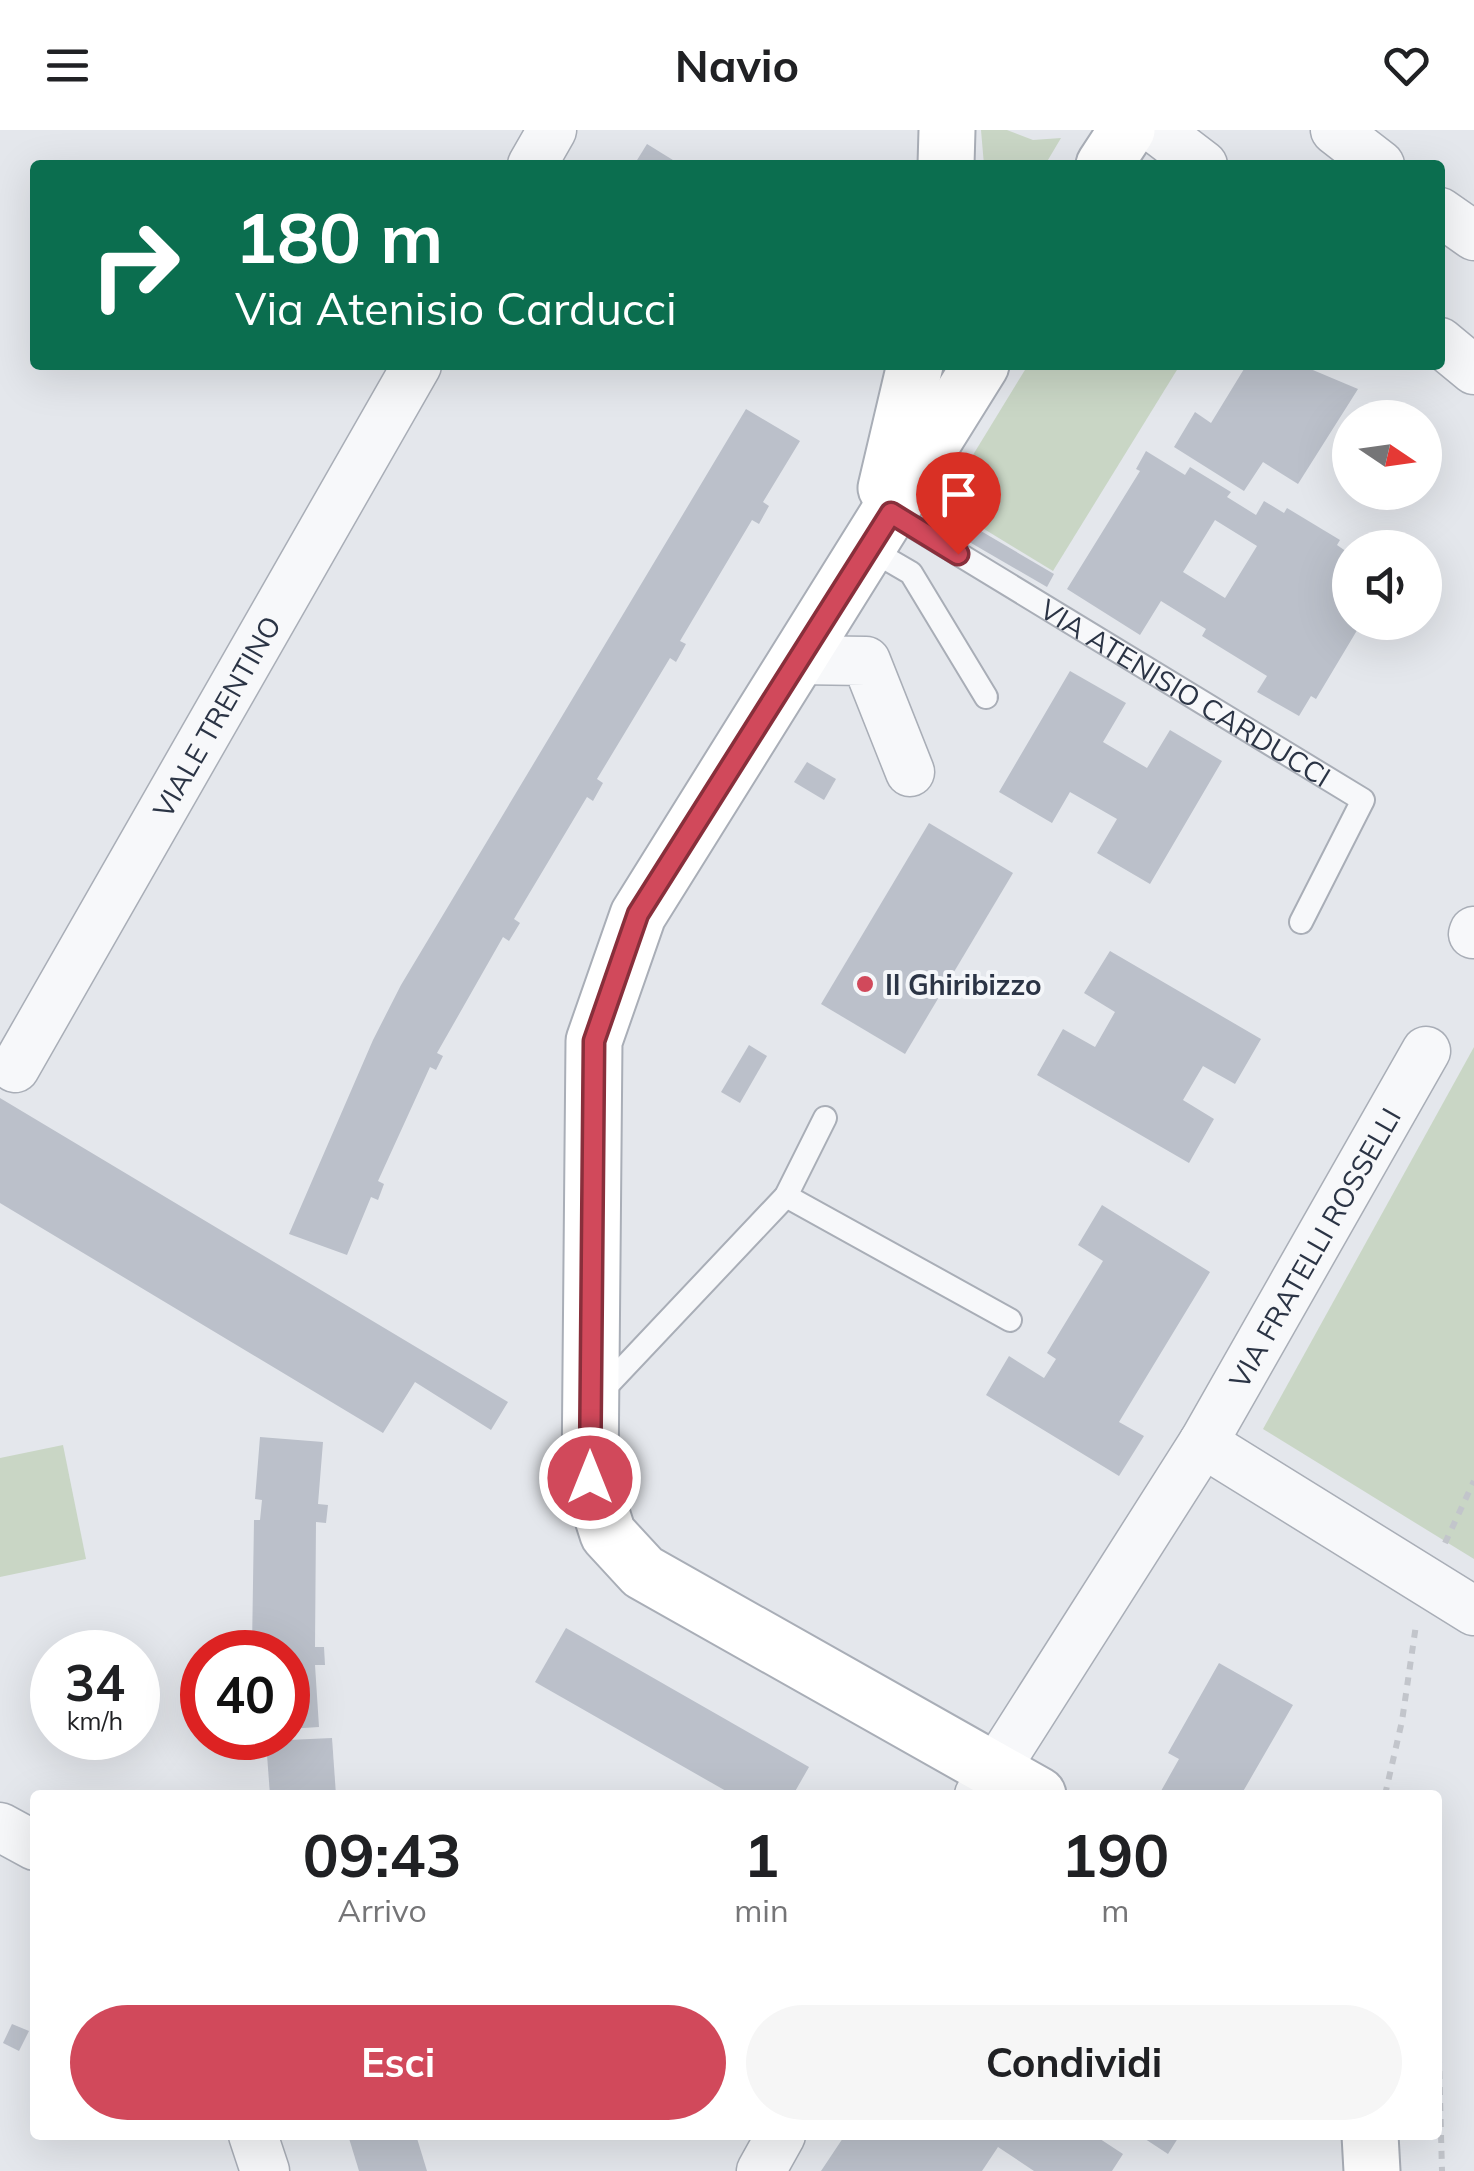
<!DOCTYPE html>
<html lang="it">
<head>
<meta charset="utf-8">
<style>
	:root { --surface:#fff; --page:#f6f6f6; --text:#202124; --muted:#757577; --accent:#d1495b }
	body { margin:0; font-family:Mulish,sans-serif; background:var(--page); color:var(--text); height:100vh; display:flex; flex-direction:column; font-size:38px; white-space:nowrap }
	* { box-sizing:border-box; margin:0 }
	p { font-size:32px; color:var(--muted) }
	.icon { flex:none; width:55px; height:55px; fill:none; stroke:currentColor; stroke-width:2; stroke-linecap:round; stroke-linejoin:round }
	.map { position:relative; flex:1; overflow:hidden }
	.drawer { position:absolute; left:30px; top:1660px; width:1412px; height:350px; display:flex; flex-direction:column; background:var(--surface); border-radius:10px; box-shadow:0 10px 40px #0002 }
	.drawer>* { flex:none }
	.hud { position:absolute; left:30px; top:30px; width:1415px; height:210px; border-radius:10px; box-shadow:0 10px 40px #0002; background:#0b6e4f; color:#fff; overflow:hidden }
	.needle { width:65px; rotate:103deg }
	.tools { position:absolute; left:1332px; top:270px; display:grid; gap:20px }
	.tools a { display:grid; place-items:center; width:110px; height:110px; border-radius:50%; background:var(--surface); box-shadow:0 10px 40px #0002; font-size:50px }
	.speed { position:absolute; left:30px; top:1500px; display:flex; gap:20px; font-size:50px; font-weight:700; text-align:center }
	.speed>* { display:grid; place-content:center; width:130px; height:130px; border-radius:50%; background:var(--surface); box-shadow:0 10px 40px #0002; line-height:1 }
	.speed small { font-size:25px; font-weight:400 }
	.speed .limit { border:15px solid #d22; background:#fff; color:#111 }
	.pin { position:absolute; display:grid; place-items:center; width:85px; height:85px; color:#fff; margin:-102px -42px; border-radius:50% 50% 50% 0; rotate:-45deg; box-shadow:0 0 10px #0007 }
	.pin .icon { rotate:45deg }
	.me { position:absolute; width:110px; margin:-55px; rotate:0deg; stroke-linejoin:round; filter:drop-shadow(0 0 8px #0008) }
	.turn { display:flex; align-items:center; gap:35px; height:210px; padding:0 40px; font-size:45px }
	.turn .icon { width:130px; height:130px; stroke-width:2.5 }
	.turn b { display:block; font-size:70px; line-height:85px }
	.eta { display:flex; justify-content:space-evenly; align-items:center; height:170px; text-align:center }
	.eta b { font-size:60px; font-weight:700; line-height:70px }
	.primary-button { display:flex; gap:20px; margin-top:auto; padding:20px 40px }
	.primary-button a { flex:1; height:115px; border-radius:60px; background:var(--accent); color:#fff; font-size:40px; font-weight:700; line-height:115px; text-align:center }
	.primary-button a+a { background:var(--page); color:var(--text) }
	header { display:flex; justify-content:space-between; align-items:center; height:130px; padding:0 40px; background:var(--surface); font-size:45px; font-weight:700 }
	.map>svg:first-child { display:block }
	.green { fill:#c9d6c5 }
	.building { fill:#bbc0ca; fill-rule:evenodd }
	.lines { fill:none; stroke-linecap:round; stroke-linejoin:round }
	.lane-casing { stroke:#a9aeb7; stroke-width:26 }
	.street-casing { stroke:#a9aeb7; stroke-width:51 }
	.secondary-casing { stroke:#a9aeb7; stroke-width:59 }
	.path { stroke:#c2c5cb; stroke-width:6; stroke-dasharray:8 8; stroke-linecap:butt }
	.lane { stroke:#f7f8fa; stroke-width:22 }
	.street { stroke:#f7f8fa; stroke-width:48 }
	.secondary { stroke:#fff; stroke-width:55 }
	.route-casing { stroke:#882f3b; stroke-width:25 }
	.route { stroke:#d1495b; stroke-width:18 }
	.poi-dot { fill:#d1495b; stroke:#f4f6f9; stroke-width:4 }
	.labels { text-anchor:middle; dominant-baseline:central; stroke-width:8; stroke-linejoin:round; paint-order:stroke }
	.street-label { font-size:28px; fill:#2b3445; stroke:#f4f6f9 }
	.poi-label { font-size:28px; font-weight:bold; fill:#2b3445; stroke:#f4f6f9; text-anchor:start }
</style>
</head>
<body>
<header><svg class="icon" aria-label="menu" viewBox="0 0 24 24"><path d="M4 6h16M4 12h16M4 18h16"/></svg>Navio<svg class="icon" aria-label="heart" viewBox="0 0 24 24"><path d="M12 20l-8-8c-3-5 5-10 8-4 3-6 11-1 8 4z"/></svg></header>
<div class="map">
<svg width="1474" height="2041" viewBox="0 0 1474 2041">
	<rect width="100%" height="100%" fill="#e4e7ec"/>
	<g class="green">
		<path d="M981,0H1007L1033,10L1061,8L1045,35H984Z"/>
		<path d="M1028,235H1180L1053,441L943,374Z"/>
		<path d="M1474,917V1429L1263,1299Z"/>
		<path d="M63,1315L86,1429L0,1447V1328Z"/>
	</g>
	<g class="building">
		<path d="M647,14L681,35H634Z"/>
		<path d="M1237,235H1301L1358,259L1298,354L1263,332L1244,361L1174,317L1195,282L1211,293L1244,239Z"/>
		<path d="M746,279L800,311L763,372L769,376L759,394L752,390L680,511L686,514L676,532L670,528L597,649L603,653L593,671L587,667L514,789L520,793L509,811L503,807L437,923L443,926L436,940L430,937L378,1051L384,1054L378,1070L371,1067L347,1125L289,1104L373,910L401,855Z"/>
		<path d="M1146,321L1185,345L1190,337L1231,362L1227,367L1256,385L1264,371L1284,383L1287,378L1340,410L1337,415L1350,424V492H1362L1316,569L1311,566L1299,586L1257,562L1267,546L1202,506L1206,499L1161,471L1140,505L1067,459L1140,341L1136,339ZM1215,390L1257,416L1225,468L1183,442Z"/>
		<path d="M945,380L1054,444L1047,457L947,399L937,387Z"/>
		<path d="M1070,541L1126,573L1103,612L1147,638L1170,600L1222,631L1150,754L1097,723L1117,689L1070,662L1052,693L999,662Z"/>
		<path d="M807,632L836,649L824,670L794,652Z"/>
		<path d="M929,693L1013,743L905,924L821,874Z"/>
		<path d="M1110,821L1261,909L1235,954L1203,936L1183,970L1214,989L1189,1033L1037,945L1063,899L1095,917L1115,882L1084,863Z"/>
		<path d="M749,915L767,926L740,973L721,962Z"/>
		<path d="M0,968L508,1272L491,1300L415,1252L383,1303L0,1073Z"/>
		<path d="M1102,1075L1210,1142L1119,1292L1144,1306L1119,1346L986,1265L1009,1226L1044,1248L1056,1229L1047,1223L1103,1131L1078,1115Z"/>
		<path d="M260,1307L323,1312L318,1374L328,1375L326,1393L316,1392L315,1517H324L325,1535H315L319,1597L288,1599V1522H258V1517H252L254,1390H260L262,1370L255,1369Z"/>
		<path d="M566,1498L809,1637L793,1665H733L535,1552Z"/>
		<path d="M1219,1533L1293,1575L1241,1665H1167L1161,1661L1179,1629L1168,1623Z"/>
		<path d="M332,1608L336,1665H270L266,1611Z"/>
		<path d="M12,1894L29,1901L19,1921L3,1913Z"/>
		<path d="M348,2005H416L427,2041H359Z"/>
		<path d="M845,2005H1094L1123,2024L1112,2041H1034L998,2017L982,2041H821Z"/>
		<path d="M1139,2005H1180L1168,2024Z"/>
	</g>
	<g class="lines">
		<defs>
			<g id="lane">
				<path id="s1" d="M891,383L1363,670L1301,792"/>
				<path d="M868,418L911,443L986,567"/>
				<path d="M786,1066L1010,1190"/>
				<path d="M599,1264L786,1066L825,988"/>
			</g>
			<g id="street">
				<path d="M1157,0L1203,35"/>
				<path d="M1335,0L1380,35"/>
				<path d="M532,35L552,0"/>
				<path d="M1440,82L1474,106"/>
				<path d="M1440,212L1474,240"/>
				<path d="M797,530L866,531L910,642"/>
				<path d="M1473,804L1474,801"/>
				<path id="s2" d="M15,938L417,235"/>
				<path d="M1203,1313L1474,1481"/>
				<path id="s3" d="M979,1665L1203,1313L1426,921"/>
				<path d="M0,1697L35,1716"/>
				<path d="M253,2005L265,2041"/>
				<path d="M761,2041L781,2005"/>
			</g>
			<g id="secondary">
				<path d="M946,35L947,0"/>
				<path d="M1104,35L1127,0"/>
				<path d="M981,235L638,785L594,911L590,1348L608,1404L643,1442L1038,1665"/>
				<path d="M886,358L915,235"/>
				<path d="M1370,2005L1372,2041"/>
			</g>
		</defs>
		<use href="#lane" class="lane-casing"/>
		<use href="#street" class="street-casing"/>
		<use href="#secondary" class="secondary-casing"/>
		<g class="path">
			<path d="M1445,1413L1474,1351"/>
			<path d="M1385,1665L1402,1591L1416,1495"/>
			<path d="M1438,1893L1442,2041"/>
		</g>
		<use href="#lane" class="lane"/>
		<use href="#street" class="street"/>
		<use href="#secondary" class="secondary"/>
	</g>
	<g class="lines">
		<defs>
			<path id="route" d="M590,1348L594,911L638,784L891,383L958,424"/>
		</defs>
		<use href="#route" class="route-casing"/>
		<use href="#route" class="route"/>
	</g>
	<circle class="poi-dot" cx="865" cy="854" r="10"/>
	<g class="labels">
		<g class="street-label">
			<text stroke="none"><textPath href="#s1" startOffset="345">VIA ATENISIO CARDUCCI</textPath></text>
			<text stroke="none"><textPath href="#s2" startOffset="405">VIALE TRENTINO</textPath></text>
			<text stroke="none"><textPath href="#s3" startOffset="642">VIA FRATELLI ROSSELLI</textPath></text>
		</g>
		<g class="poi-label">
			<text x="885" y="854">Il Ghiribizzo</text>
		</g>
	</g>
</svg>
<div class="tools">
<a><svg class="needle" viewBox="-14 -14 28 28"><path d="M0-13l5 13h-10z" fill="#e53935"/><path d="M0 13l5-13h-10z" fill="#757577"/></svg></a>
<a><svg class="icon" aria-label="sound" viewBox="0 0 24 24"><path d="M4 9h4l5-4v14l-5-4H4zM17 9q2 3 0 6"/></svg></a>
</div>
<div class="speed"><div>34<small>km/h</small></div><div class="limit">40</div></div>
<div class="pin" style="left:958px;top:424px;background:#d93025"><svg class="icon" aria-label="arrive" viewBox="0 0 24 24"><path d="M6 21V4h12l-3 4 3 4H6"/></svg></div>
<svg class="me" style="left:590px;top:1348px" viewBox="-20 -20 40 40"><circle r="17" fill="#d1495b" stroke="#fff" stroke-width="3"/><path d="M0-11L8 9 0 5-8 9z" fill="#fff"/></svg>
<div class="hud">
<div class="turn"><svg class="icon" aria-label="right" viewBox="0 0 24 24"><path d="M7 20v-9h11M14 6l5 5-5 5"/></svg><div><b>180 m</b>Via Atenisio Carducci</div></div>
</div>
<section class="drawer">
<div class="eta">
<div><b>09:43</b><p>Arrivo</p></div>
<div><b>1</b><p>min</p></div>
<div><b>190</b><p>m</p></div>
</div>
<div class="primary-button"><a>Esci</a><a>Condividi</a></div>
</section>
</div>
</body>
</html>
